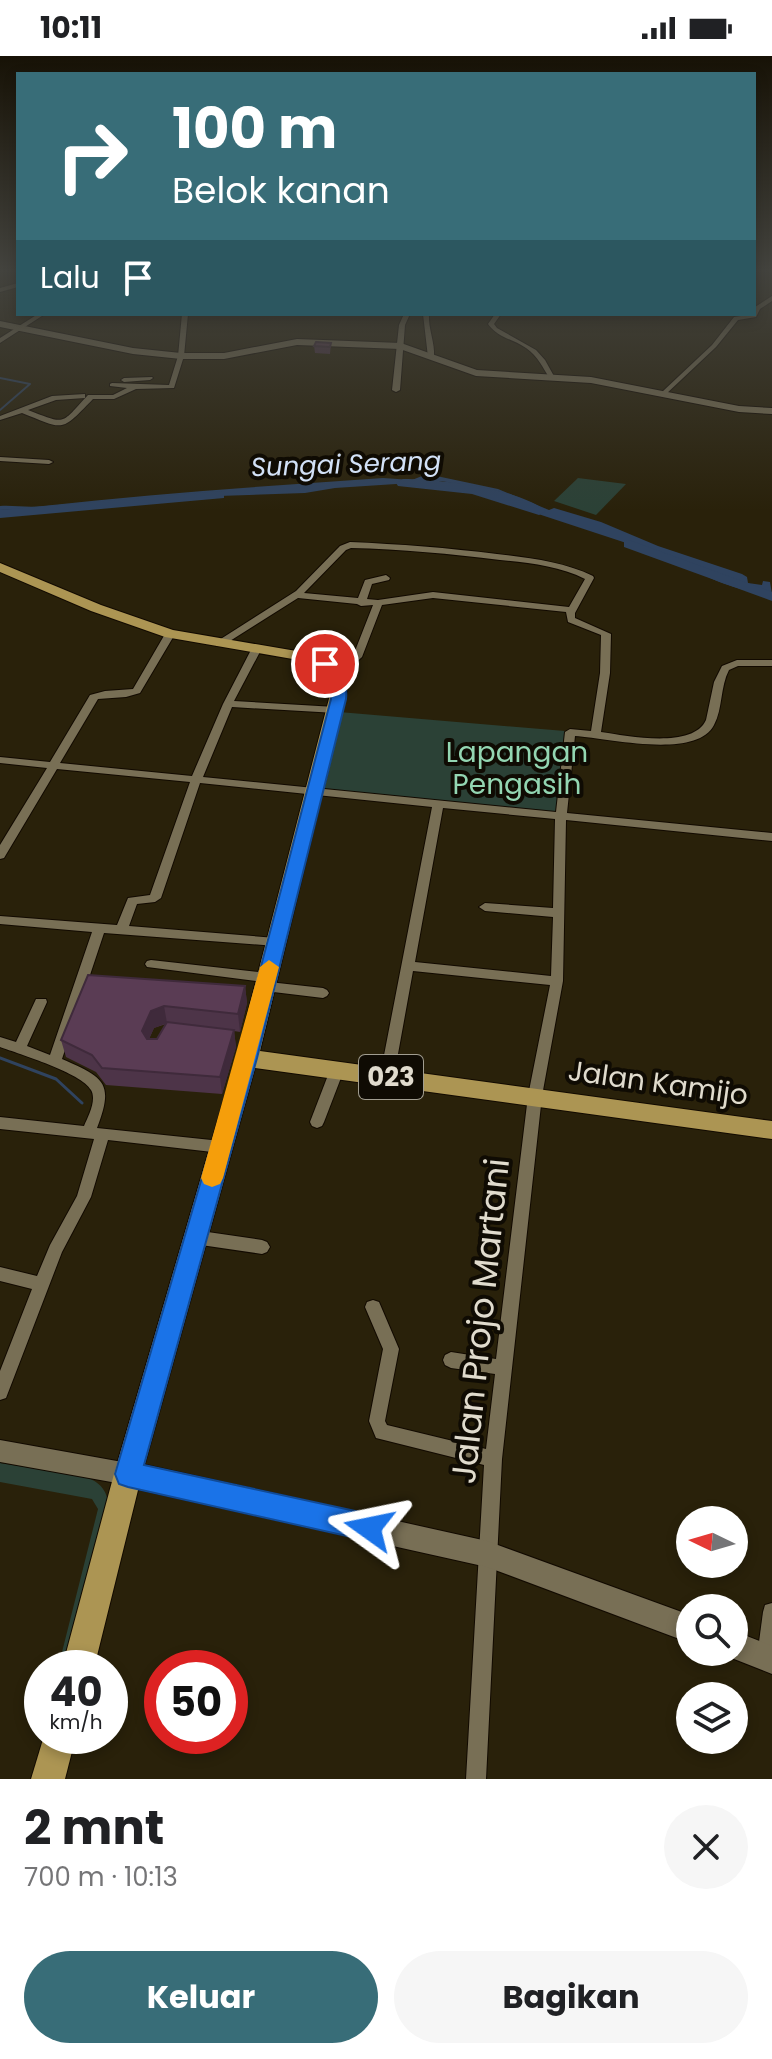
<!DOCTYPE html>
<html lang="id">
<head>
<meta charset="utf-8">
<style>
	:root { --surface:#fff; --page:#f6f6f6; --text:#202124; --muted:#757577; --accent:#386d78 }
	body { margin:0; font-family:Poppins,sans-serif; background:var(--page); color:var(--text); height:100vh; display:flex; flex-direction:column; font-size:30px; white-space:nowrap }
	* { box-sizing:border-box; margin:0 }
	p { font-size:26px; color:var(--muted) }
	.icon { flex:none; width:44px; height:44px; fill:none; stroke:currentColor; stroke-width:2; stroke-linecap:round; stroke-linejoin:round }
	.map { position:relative; height:1723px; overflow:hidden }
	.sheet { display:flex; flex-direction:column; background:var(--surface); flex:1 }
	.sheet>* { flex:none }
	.banner { position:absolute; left:16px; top:16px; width:740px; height:244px; border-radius:0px; box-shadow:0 4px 12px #0003; background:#386d78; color:#fff; overflow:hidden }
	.needle { width:52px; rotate:275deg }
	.controls { position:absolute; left:676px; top:1450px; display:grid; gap:16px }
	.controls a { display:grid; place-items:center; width:72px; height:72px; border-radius:50%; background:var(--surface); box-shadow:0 4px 12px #0003; font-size:40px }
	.speed { position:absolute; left:24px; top:1594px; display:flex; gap:16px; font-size:40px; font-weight:700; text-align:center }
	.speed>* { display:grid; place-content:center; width:104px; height:104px; border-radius:50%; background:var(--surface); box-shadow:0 4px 12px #0003; line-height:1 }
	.speed small { font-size:20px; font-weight:400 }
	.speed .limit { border:12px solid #d22; background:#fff; color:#111 }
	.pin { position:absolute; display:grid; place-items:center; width:68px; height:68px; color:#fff; margin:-34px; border:4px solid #fff; border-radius:50%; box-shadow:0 2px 8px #0007 }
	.me { position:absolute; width:88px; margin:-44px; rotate:282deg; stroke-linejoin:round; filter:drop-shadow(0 0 6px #0008) }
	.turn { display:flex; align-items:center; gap:28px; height:168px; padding:0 24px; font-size:36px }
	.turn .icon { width:104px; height:104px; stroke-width:2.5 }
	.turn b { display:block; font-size:56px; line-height:68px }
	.then { display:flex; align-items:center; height:76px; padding:0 24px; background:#0003; gap:16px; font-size:30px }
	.round { display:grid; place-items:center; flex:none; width:84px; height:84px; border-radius:42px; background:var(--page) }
	.headline { display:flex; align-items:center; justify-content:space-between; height:136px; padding:0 24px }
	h1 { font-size:48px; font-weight:700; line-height:60px }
	.cta { display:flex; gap:16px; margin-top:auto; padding:16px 24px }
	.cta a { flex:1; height:92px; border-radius:48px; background:var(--accent); color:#fff; font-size:32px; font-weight:700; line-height:92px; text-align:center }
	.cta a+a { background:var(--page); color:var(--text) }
	.status { display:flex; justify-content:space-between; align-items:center; height:56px; padding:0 40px; background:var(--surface); direction:ltr }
	.status svg { height:22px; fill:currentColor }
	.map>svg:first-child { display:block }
	.green { fill:#2b4136 }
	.water { fill:#2f435f }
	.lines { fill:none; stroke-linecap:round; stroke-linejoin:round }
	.stream-far1 { stroke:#2f435f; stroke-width:2 }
	.stream { stroke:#2f435f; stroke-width:3 }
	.river { fill:#2f435f; fill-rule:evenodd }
	.minor-casing { stroke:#120a00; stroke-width:2 }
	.tertiary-casing { stroke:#120a00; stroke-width:2 }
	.secondary-casing { stroke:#120a00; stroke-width:2 }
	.primary-casing { stroke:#120a00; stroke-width:2 }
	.minor { fill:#786f55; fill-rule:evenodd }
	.tertiary { fill:#786f55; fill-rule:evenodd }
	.secondary { fill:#786f55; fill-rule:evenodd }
	.primary { fill:#ac9553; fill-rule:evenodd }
	.wall { fill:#4d3448; fill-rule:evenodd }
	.shaded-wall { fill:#3f2a3b }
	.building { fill:#5a3c54; stroke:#3f2a3b; stroke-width:2 }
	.route { fill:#1a73e8; stroke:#114b97; stroke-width:2 }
	.slow { fill:#f59e0b }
	.labels { text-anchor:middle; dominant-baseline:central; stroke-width:8; stroke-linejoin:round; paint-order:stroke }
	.far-water-label { font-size:26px; font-style:italic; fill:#d2e1f7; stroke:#0f0b03 }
	.shield { fill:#0f0b03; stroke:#a19d90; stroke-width:2 }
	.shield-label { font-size:26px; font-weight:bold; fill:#e0dbcd }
	.park-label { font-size:28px; fill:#93d6b2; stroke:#0f0b03 }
	.street-label { font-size:28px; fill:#e0dbcd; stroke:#0f0b03 }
	.near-street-label { font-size:34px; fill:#e0dbcd; stroke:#0f0b03 }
</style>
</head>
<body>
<div class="status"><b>10:11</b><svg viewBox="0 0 49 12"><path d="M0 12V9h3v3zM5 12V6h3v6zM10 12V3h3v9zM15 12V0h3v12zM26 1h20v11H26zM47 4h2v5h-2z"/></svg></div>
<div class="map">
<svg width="772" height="1723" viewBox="0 0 772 1723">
	<rect width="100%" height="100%" fill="#29210a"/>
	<g class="green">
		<path d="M578,422L626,428L596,459L554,445Z"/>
		<path d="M339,656L565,675L556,756L316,732Z"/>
		<path d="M0,1407L87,1421C103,1429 107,1435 109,1452L70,1612H58L98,1453L92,1443L0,1426Z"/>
	</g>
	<path class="water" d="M427,418L498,433L549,454L554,452L601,466L658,490L742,518L747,521L748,527L762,529L763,525L770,526L772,538C746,537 707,525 687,507L520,452L508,440L442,425L335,432L305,437L189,441L87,452L0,454V450C14,449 28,452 43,450C156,437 270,430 383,422L412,424Z"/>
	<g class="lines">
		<path class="stream-far1" d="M0,322L30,328L0,354"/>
		<path class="stream" d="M0,1002L56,1023L82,1047"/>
		<g class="river">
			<path d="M403,423C439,423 518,432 546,455L539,459L472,438L398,430L396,427Z"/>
			<path d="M219,435L224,436V442L0,462V454Z"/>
			<path d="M629,484L772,536V545L624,491V485Z"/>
		</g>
		<defs>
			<g id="minor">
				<path d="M18,227V231L0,236V232Z"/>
				<path d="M772,240V245L760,253L756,261L738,264L716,291L665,339H661V337L712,289L734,261L754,258L755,251Z"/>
				<path d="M38,258H45L0,287V282Z"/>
				<path d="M182,258H188L184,300L174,332L136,333L114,343H93C60,377 65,374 22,357L0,364V360L52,340L85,338V342L56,344L28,354C67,369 60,369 88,339H113L127,332L110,330V328L112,327L169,329L178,300Z"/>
				<path d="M404,258H410L405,269L400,334L396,336L392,334L399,269Z"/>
				<path d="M423,258H429C428,273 435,286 434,301L431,303L428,301Z"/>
				<path d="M495,258H501L494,268L497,272L536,294L545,304L555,322L554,323H550C543,312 538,300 526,292C513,283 498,282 488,268Z"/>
				<path d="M152,321L153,322L150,324L124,326L121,324L124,322Z"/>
				<path d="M0,401L49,404L53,406L49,408L0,405Z"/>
				<path d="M350,486C399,488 449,492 497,498C530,502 564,506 593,520L594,522L575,557V562L611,578L610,617L601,676C628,680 693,693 706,664L714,626L722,610L737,604H772V610H738L729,614C720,631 723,652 714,669C696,704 607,682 575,680L567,757L772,777V785L566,764L563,925L542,1040L502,1403L486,1723H466L484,1409L376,1382L369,1365L383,1293L365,1251L367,1246L373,1244L379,1246L399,1293L385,1365L387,1369L486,1393L495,1318L451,1312L445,1309L443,1304L445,1299L451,1296L496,1303L528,1040L550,929L413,915L394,1020L392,1024L387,1025L382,1024L380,1020L432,751L200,727L161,842L155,846L137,848L129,870L276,882L282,886L276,890L104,877L62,1003C103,1021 115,1026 97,1072L221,1085L226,1087L228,1091L226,1095L221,1097L108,1084L91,1141L62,1196L6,1342L0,1344V1315L32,1233L0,1225V1211L37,1220L50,1189L77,1140L94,1083L0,1073V1061L84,1070C88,1061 97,1044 91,1034C82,1017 19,998 0,991V981L16,986L36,943H46L47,946L27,990L50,999L92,876L0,868V860L117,869L128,842L150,839L190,726L57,713L4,802L0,803V789L47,712L0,707V701L50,706L90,639L105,635L133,633L165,578L170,575L175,578L140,637L126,641L98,643L60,707L192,720L223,648L252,592L257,589L262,592L234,645L336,651L341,654L336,657L232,651L203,721L556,756L565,676L570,673L591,675L600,617L601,579L568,566L566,556L433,542L382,549L362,601L339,622L336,623L331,620L353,600L373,549L361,550L357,548L298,542L222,590H216V586L296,535L340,490ZM351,492C401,493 451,498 500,504C529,507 559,510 585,523L569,551L433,536L378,544L367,543L372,528L389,524L390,522L386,519L365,524L358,542L304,537L346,494ZM443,752L555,763L553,852L485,847L479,851L485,855L553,861L551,920L415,906Z"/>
				<path d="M151,904L267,917L271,919L273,922L269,926L323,932L327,934L329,937L327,940L323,942L265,935L261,933L259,930L263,926L147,911L145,908L147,905Z"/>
				<path d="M337,1009L342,1010L344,1014L324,1066L322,1070L317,1072L312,1070L310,1066L330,1014L332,1010Z"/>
				<path d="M194,1174L262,1184L267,1186L270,1191L267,1196L262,1198L194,1188L189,1186L186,1181L189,1176Z"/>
				<path d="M772,1547V1608L766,1610L759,1608L757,1601L763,1556L765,1549Z"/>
			</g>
			<g id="tertiary">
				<path d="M0,265L133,292L181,297H224L297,283L401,287L477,314L591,321L739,350L772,352V358L739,356L591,327L476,320L400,293L297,289L224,303H181L133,298L0,271Z"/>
				<path d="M0,1384L128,1407L136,1410L139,1418L136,1426L128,1429L0,1406Z"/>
			</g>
			<g id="secondary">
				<path d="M128,1405L487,1485L690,1559V1587L487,1511L128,1431L119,1427L115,1418L119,1409Z"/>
				<path d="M734,1575L772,1590V1618L724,1599L723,1596H734Z"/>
			</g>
			<g id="primary">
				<path d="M0,507L101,549L173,574L314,598C330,605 341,614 348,631L260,995L772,1065V1083L255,1012L142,1418L94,1612H62L114,1418L236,1002L332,631L322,616L304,605L165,581L91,555L0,516Z"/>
				<path d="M44,1680H76L65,1723H31Z"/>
			</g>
		</defs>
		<use href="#minor" class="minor-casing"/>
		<use href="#tertiary" class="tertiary-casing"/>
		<use href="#secondary" class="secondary-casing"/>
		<use href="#primary" class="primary-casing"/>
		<use href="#minor" class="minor"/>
		<use href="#tertiary" class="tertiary"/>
		<use href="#secondary" class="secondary"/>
		<use href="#primary" class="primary"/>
	</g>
	<g class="wall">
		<path d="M331,287L330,298L315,297L314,290Z"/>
		<path d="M88,919L245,930L247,947L240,976L234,975L236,991L222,1038L106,1029L96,1016L66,1001L61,984ZM166,968L157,983H149L154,972Z"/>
	</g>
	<g class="shaded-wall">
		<path d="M245,930L247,947L240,976L238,958Z"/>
		<path d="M164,950L167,967L154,972L145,992L142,975L151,955Z"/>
		<path d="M234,974L236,991L222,1038L220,1021Z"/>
	</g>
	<g class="building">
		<path d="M316,286L331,287L330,291L314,290Z"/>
		<path d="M88,919L245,930L238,958L164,950L151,955L142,975L147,983H157L167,966L234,974L220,1021L102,1012L92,999L61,984Z"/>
	</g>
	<linearGradient id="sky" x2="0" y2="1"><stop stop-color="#171206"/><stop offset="0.47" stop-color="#43433e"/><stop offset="1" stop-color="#43433e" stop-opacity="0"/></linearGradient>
	<rect width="772" height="455" fill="url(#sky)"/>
	<path class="route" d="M325,604C341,611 348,626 346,643L257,1002L144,1409L369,1458L379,1462L382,1472L379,1481L369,1485L128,1431L119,1428L115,1418L237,1002L331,643L329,621L317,608Z"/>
	<path class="slow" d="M269,904L279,911L223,1122L220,1128L212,1131L204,1128L201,1122L260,911Z"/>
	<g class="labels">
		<g class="far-water-label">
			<text transform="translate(346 408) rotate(-2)">Sungai Serang</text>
		</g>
		<rect class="shield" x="359" y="999" width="64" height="44" rx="6"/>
		<g class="shield-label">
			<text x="391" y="1021">023</text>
		</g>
		<g class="park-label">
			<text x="517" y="696">Lapangan<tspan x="517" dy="32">Pengasih</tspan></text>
		</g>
		<g class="street-label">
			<text transform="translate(658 1027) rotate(8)">Jalan Kamijo</text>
		</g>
		<g class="near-street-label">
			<text transform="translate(480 1265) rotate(-84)">Jalan Projo Martani</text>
		</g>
	</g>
</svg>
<div class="controls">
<a><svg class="needle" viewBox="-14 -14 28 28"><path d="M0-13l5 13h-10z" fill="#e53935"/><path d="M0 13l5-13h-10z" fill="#757577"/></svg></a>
<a><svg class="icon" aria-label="search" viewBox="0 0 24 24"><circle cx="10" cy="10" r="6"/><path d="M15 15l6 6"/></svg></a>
<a><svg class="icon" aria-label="layers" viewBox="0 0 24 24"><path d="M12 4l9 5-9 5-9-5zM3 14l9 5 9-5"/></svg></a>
</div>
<div class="speed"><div>40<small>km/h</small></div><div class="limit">50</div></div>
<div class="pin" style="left:325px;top:608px;background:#d93025"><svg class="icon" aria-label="arrive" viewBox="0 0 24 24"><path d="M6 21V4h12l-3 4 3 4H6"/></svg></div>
<svg class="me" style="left:369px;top:1472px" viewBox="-20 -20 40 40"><path d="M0-17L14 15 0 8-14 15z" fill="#1a73e8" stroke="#fff" stroke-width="4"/></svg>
<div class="banner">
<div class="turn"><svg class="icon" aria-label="right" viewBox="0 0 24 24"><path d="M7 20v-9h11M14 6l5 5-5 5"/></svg><div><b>100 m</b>Belok kanan</div></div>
<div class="then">Lalu<svg class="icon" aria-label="arrive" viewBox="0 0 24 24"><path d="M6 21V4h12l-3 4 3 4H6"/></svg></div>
</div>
</div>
<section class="sheet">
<div class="headline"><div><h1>2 mnt</h1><p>700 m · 10:13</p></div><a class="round"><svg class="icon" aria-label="close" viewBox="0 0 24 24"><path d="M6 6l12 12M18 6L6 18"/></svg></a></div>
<div class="cta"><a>Keluar</a><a>Bagikan</a></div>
</section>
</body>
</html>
